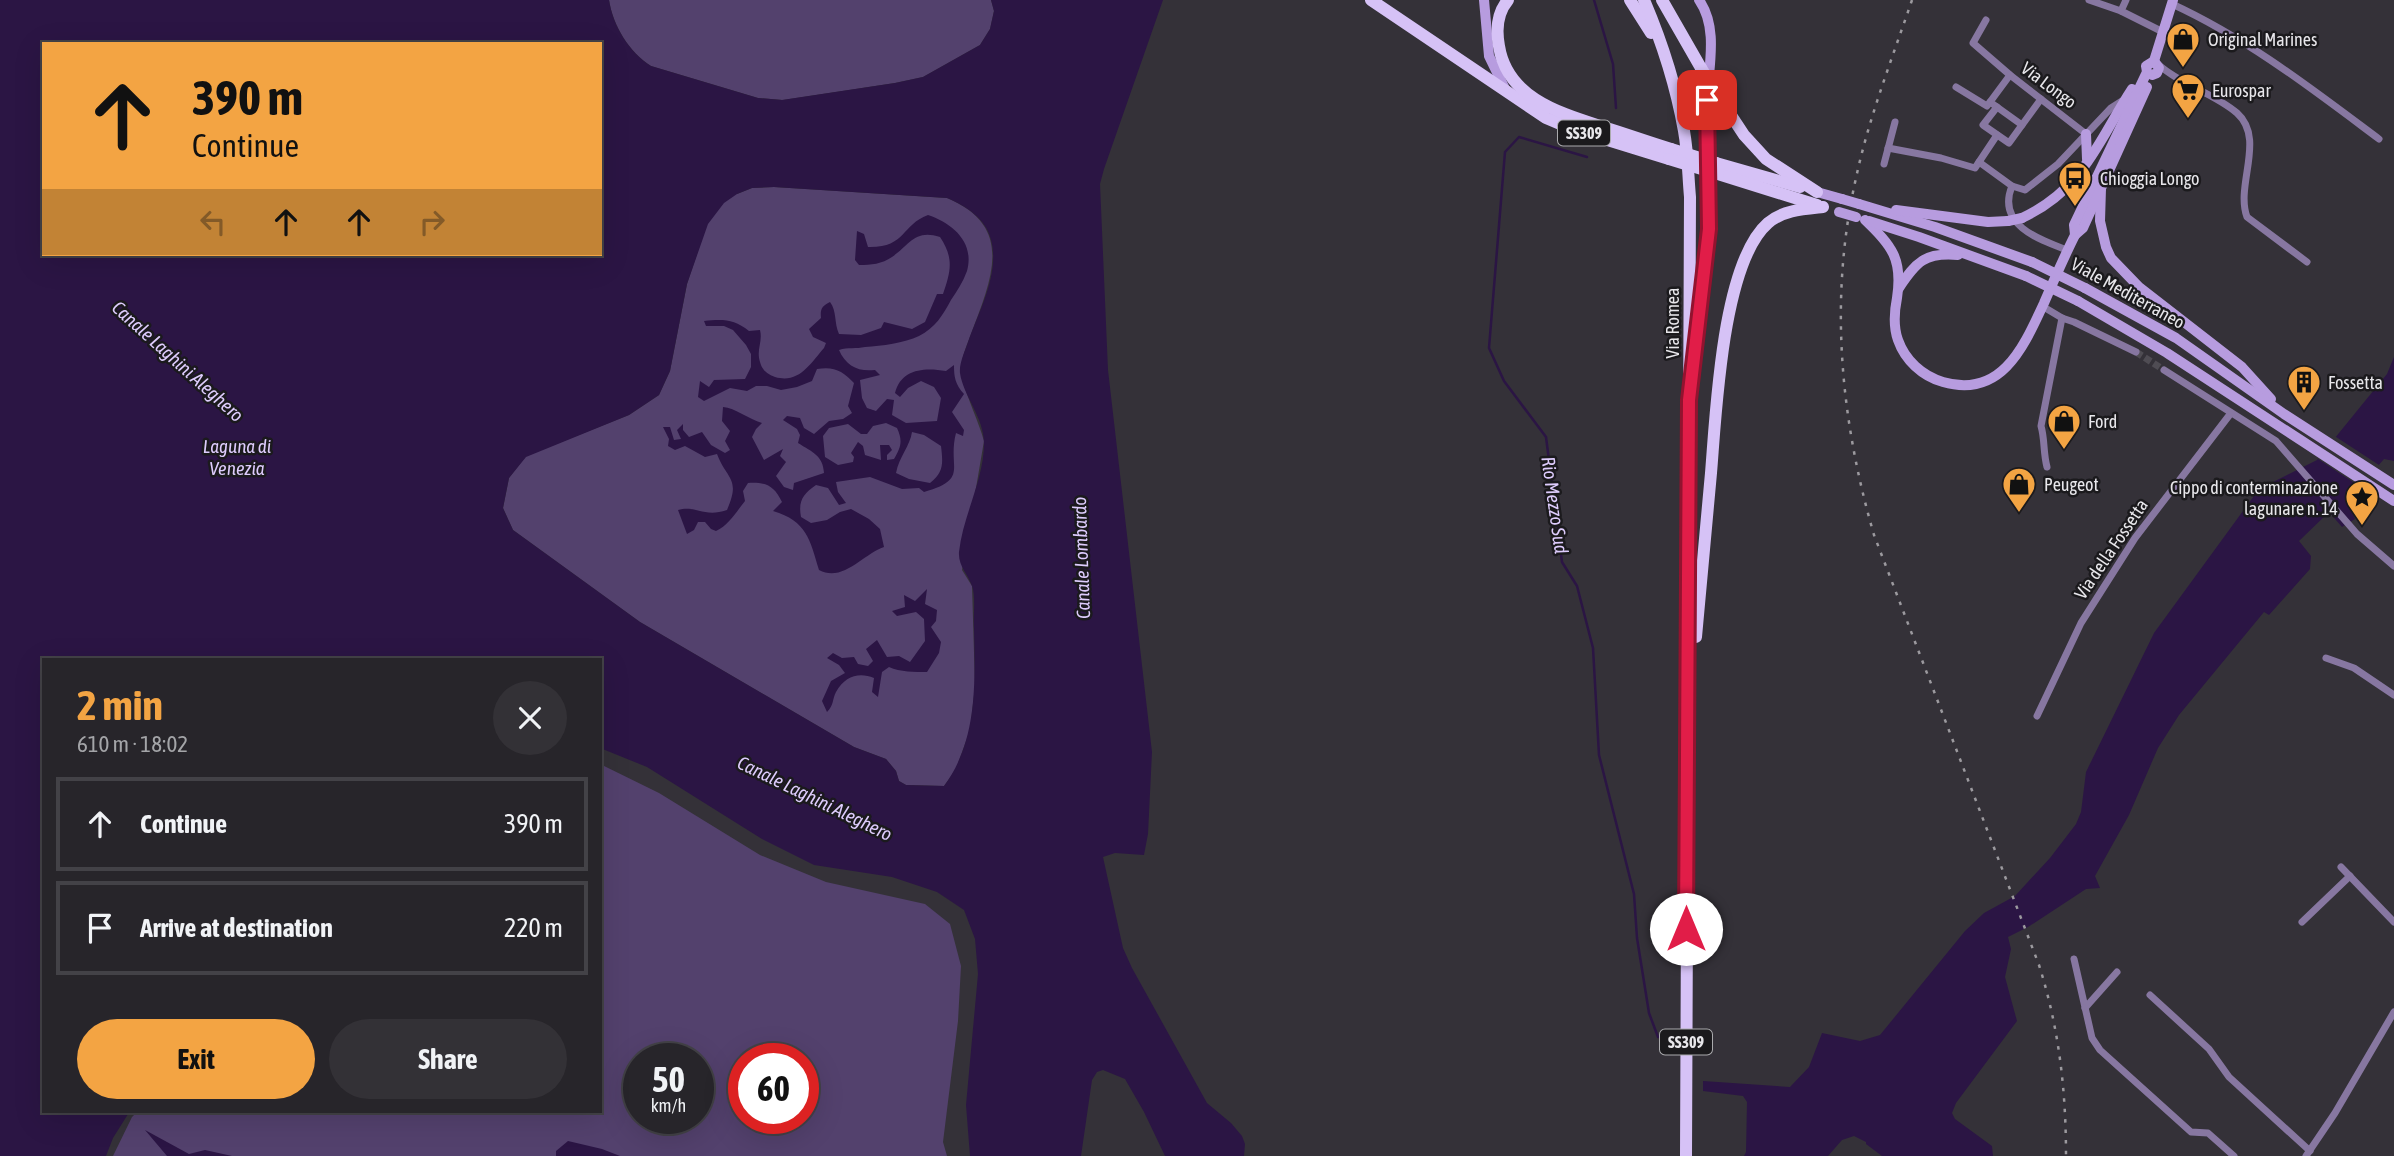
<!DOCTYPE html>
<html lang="en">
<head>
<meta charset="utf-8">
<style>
	:root { --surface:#27252a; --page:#333136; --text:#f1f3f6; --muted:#a4a5a8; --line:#434247; --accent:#f3a443 }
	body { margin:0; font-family:"Asap Condensed",sans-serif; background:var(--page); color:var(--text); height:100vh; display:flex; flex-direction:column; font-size:26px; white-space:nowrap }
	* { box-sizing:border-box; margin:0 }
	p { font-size:23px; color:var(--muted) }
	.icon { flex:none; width:38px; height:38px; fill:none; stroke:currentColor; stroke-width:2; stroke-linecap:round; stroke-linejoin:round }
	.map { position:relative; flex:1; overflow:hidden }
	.side { position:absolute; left:42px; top:658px; width:560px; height:455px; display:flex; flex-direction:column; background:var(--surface); border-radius:0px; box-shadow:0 7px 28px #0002,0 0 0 2px var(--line) }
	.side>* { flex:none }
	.hud { position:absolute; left:42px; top:42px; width:560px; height:214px; border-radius:0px; box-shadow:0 7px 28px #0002,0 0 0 2px var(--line); background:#f3a443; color:#111; overflow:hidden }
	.speed { position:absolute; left:623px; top:1043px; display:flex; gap:14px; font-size:35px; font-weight:700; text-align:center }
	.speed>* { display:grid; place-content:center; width:91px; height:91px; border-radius:50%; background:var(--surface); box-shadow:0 7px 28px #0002,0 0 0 2px var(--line); line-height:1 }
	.speed small { font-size:18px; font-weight:400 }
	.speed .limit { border:10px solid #d22; background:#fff; color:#111 }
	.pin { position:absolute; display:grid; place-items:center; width:60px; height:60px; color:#fff; margin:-30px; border-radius:14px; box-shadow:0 4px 10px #0006 }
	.me { position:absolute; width:77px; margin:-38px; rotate:0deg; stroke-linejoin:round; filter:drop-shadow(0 0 5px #0008) }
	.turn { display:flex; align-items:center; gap:24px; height:147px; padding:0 35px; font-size:32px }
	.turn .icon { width:91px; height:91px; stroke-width:2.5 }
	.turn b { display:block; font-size:49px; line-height:60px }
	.lanes { display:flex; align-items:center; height:66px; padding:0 35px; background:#0003; justify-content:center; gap:35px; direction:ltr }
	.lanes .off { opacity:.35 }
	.round { display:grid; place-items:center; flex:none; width:74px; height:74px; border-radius:37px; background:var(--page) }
	.summary { display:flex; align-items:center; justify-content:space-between; height:119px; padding:0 35px }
	h1 { font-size:42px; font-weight:700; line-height:52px; color:var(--accent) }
	.cta { display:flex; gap:14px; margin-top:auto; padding:14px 35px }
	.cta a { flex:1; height:80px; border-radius:42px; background:var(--accent); color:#111; font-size:28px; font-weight:700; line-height:80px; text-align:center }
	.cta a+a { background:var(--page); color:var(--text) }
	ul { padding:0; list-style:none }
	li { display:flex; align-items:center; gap:21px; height:94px; margin:0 14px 10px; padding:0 21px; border:4px solid var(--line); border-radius:0px }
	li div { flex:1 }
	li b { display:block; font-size:26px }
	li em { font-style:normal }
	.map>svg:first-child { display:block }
	.green { fill:#53416d; fill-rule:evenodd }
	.water { fill:#2b1544; fill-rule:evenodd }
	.pier { fill:#343138 }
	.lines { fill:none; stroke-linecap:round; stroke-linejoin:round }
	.stream { stroke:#2b1544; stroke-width:2.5 }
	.street-tunnel { stroke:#4f4c53; stroke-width:7; stroke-dasharray:7 3.5; stroke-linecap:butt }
	.street { stroke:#8777a1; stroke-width:7 }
	.secondary { stroke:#b79cdf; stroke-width:10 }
	.primary { stroke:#d6c2f6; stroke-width:12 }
	.rail { stroke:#9c9a9f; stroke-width:2.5; stroke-dasharray:3.5 7; stroke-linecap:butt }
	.secondary-bridge { stroke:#b79cdf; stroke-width:10 }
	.primary-bridge { stroke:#d6c2f6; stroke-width:12 }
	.route-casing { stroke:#92132f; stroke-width:18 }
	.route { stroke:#e11d48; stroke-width:12 }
	.labels { text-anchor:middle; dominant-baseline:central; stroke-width:5; stroke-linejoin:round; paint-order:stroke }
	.shield { fill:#1b1a1d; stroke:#aaaaad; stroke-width:2 }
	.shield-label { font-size:16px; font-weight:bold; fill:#e8e7eb }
	.poi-label { font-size:18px; fill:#e8e7eb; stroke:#1b1a1d; text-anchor:start }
	.street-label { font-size:18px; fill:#e8e7eb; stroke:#1b1a1d }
	.water-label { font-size:19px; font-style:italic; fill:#deccfd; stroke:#1b1a1d }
</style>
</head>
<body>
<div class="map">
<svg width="2394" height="1156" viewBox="0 0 2394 1156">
	<rect width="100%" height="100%" fill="#343138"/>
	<g class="green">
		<path d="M0,0L599,18L737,194L752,188L774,187L947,198C1016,227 991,280 971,334C967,345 961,358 961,370C960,382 980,424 984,441L962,570L972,586L975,686L970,730L956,769L944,786L906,785L899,781L896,771L886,759L854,747L640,622L513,530L503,508L509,478L526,456L629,415L659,395L670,371L687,284L707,224L719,208L427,473L600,254V44H44Z"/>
		<path d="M609,0H991L994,11L990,29L980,45L923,77L895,83L783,100L758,98L651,66C629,52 613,26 609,0Z"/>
		<path d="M600,764L659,793L760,855L826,882L925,904L950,924L961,966L958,1021L943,1142L947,1156H113L132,1117L138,1111H600ZM639,1059H698V1118H639ZM744,1059H803V1118H744Z"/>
	</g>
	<g class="water">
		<path d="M0,0H609C613,26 629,52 651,66L758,98L782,100L895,83L923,77L980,45L990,29L994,11L991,0H1163L1104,169L1100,184L1108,370L1152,752L1148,834L1144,855L1115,853L1103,857L1123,948L1132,968L1207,1103L1231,1123L1242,1136L1245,1144L1244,1156H1165L1144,1112L1125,1079L1103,1070L1097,1072L1092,1080L1081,1156H970L966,1105L978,974L975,939L964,910L937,892L892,877L814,865L762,839L647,767L600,748V660H44V1111H130L113,1138L106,1156H0ZM44,44H600V254H44ZM774,187L947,198C966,206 986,219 991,240C1000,273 979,311 968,342C965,351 959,363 960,373C963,395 984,418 984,443C984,480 963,515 959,552C958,566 968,574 972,586C976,597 973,616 974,628C975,683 978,740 944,786L906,785L899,781L896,771L886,759L854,747L640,622L513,530L503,508L509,478L526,457L629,415L659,395L670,371L687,284L708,224L724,203L737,194L752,188Z"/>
		<path d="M928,215C952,223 975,242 967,271C963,282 957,291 951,300C943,315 935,328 919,336C904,343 882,346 865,347C856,349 848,347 839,350C846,366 858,372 875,370L880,375L860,380L862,398L867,408L876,411L887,399L894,400L892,415L906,423L937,421L941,398L934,387L921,381L908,388L900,397L895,393C901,369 924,367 946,371L954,365C954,377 955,384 964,394L952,412L964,430L963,436L956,433C947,468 970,479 924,492L919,488L902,489L870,477L836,482L838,492L846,503L839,505L828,488L816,485C803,494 798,501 801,517L811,523L827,520L840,512L851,509L869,519L880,529L884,547C863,554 843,583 819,570C810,540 807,521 773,511L782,502C774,486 767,482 748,483L743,491L745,501C736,512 729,525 716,531L711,529L705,522H698L694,530L687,534L678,510C696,505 704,518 727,510C741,478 727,480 717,454L705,457L685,446L675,450L668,446L669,439L663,427H670L674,440L681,439L677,430L683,424V430L689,437L702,432L711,445L725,453L730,450L725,441L730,431L722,421L723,407C735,408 749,419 762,423L756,429L752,437L764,460L783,449L780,456L786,462L776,476L784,487L793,490L794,483L824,473C823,455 812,452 798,443L800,435L797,429L783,420L787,416L800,418L804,428L814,434L829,421L843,419L852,413L848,406L854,383C843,371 834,366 817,369L812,381L797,387L781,390L767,386H756L747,391L730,388L704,401L698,397L700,381L709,387L714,380L745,379L751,367V354L746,345L733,330L724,326H706L704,321C723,319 734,319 749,331L760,330C763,342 756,349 760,362C762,370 767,374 775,377C799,384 810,364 824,348L826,343L813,337L809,329L821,318C820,309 822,306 830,302C837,311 834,323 839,334L861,335L881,328L884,322L912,329L925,322L937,294H943C951,271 954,258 940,237C914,229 910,245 892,257C882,264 871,265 859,265L855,260L857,231L864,234L868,247C906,248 901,225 928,215ZM886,423L897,428C903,441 901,447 894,459L887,460V455L892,450L889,445H880L881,460L865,455L863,446L858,442L851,453L854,457L853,462L838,465L825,457L823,436L829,428L848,424L861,434H867L873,426ZM912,432L924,435L941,446C943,463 944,472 930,483L909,479L896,473C899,457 910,446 912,432Z"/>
		<path d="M2394,357V461L2384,459L2351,497V509L2355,519L2342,527L2329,512L2299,541L2311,556L2310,569L2269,615L2264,612L2179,715L2158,748L2129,815L2095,876L2100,888L2086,889L2028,927L2008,937L2011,949L2005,977L2017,1021L1956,1103L1952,1113L1955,1119L1992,1146L1993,1156H1882L1866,1144V1142L1854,1136L1842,1140L1828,1156H1744L1746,1152L1747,1102L1743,1096L1703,1091V1081L1790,1087L1809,1067L1822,1033L1860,1041L1880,1035L1965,931L1984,913L2015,896L2050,858L2076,824L2081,812L2086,772L2154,633L2259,489L2317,460L2387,374Z"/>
		<path d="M927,589L925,604L937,610L936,621L931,627L941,642L939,653L927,672C915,672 900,672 889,667L882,672L878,697L872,692L874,678C859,672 845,676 836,692C832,700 834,705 827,712L822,701L831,681L845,673L839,665L827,658L833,653L842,658L854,657L858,664L868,666L873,661L866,649L877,640L887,657L899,656L910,662L925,641L924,619L916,612L897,616L892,611L905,607L904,595L915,601Z"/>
		<path d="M145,1130L189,1154L205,1150L232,1156H167Z"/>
		<path d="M568,1141L602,1149L620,1156H556V1151Z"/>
	</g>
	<path class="pier" d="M2333,435L2382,467L2362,488L2315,457Z"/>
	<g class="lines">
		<g class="stream">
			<path d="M1594,0L1613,64L1616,108"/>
			<path d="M1587,157L1519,137L1505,152L1489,348L1504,381L1546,437L1562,562L1577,586L1593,648L1599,755L1634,894L1637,938L1649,1013L1658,1037"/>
		</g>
		<path class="street-tunnel" d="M2136,352L2164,370"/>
		<g class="street">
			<path d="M2089,0L2121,11"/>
			<path d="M2126,0L2121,11L2163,32"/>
			<path d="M2172,4C2248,39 2312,89 2379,139"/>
			<path d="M1986,20L1973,43L2010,75L2086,134"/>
			<path d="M2159,65C2181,85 2214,93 2237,113C2266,139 2235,185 2247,217L2307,262"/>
			<path d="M2010,75L1990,102L2022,125L2041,99"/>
			<path d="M1956,87L1987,106L1990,102"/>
			<path d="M1997,107L1983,125L2009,143L2022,125"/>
			<path d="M1888,148L1941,158L1975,168L1979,162L2012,186L2025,190L2058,164L2111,108L2122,101"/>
			<path d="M1979,162L1997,135"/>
			<path d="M1884,164L1895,122"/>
			<path d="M2012,186C1996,225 2040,240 2067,250"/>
			<path d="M2042,306L2062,318L2074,322L2136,352"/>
			<path d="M2164,370L2276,441L2357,534L2394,566"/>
			<path d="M2047,467C2043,452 2045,440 2041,426L2062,318"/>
			<path d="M2326,658L2354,668L2394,695"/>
			<path d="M2037,716L2081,623L2135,538L2231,413"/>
			<path d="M2341,867L2394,922"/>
			<path d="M2302,922L2350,876"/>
			<path d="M2074,959L2092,1038L2100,1050L2191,1132L2208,1133L2234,1156"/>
			<path d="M2150,995L2209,1049L2229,1077L2310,1151"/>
			<path d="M2085,1008L2117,972"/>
			<path d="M2306,1156L2335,1113L2394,1012"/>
		</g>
		<g class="secondary">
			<path d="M1484,0L1489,56L1506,91"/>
			<path d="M2154,61L2173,0"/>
			<path d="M2152,75L2157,73L2159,68L2154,61"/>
			<path d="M2086,134L2087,159"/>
			<path d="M2101,188L2100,221L2106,247L2111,258L2139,287L2242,367L2271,399"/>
			<path d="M1817,192L1842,199"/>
			<path d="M1859,204L1935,227L2032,262"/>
			<path d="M1896,210L1988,222L2008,221"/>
			<path d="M2022,218C2084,189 2098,141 2132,89"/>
			<path d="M1865,220C1892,246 1903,259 1897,298C1894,313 1893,326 1898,340C1905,360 1922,376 1943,382C2002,399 2024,346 2044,303C2054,280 2064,257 2075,235L2074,225L2147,72L2146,66L2154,61"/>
			<path d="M1869,221L1919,237L2026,276"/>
			<path d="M2075,235L2083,228L2147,87"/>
			<path d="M1899,288C1916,262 1925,252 1958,255"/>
			<path d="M2085,288L2176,338L2284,414L2394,485"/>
			<path d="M2078,301L2167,353L2394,501"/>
			<path d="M1694,363C1700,318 1707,274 1709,229C1711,188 1707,147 1707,105C1707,72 1720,30 1699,0"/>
		</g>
		<g class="primary">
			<path d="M1371,0L1546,118L1572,129L1669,159"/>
			<path d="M1508,0C1497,13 1496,30 1499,46C1507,98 1560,113 1603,127C1626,134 1648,142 1671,149"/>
			<path d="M1630,0L1651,33"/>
			<path d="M1644,0C1662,42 1676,86 1684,131C1688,153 1688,175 1690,197L1686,1156"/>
			<path d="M1662,0L1701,68"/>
			<path d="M1719,97L1744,135L1766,159L1817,192"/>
			<path d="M1716,163L1800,187"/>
			<path d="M1718,174L1817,205"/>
			<path d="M1696,637C1701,583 1706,528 1711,473C1716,413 1722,263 1768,223C1783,210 1804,209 1823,207"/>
		</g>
		<path class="rail" d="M1912,0C1892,59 1869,117 1856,178C1829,297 1840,418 1874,535L2039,965C2059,1028 2066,1090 2066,1156"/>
		<g class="secondary-bridge">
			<path d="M1842,199L1859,204"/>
			<path d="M1839,212L1856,217"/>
			<path d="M2008,221L2022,218"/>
			<path d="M2032,262L2085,288"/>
			<path d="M2026,276L2078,301"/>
		</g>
		<g class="primary-bridge">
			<path d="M1701,68L1719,97"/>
			<path d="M1671,149L1716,163"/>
			<path d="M1669,159L1718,174"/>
		</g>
	</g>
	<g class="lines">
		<defs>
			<path id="route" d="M1686,929L1689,400L1709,229L1707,100"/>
		</defs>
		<use href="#route" class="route-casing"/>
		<use href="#route" class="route"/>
	</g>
	<defs>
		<symbol id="shop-pin" viewBox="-11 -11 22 30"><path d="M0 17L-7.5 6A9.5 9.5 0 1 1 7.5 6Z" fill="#f3a443" stroke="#1b1a1d"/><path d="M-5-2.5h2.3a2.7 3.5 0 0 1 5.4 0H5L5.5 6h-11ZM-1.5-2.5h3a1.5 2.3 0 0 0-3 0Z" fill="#111"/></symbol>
		<symbol id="supermarket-pin" viewBox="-11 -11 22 30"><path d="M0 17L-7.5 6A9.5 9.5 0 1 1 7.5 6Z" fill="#f3a443" stroke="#1b1a1d"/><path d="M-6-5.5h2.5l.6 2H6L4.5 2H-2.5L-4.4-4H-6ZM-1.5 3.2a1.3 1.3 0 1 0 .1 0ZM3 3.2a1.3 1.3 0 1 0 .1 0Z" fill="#111"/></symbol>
		<symbol id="bus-pin" viewBox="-11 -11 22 30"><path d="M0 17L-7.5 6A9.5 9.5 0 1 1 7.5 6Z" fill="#f3a443" stroke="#1b1a1d"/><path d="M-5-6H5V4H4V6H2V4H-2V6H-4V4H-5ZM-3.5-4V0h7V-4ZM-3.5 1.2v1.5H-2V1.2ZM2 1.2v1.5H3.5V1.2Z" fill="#111"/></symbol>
		<symbol id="building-pin" viewBox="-11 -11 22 30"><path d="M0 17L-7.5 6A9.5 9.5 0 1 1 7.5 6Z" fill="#f3a443" stroke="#1b1a1d"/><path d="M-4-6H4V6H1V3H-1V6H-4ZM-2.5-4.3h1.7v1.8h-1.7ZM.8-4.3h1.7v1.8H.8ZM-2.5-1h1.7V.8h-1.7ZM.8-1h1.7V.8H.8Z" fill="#111"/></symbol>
		<symbol id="sight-pin" viewBox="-11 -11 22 30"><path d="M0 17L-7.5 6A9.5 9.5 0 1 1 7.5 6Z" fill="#f3a443" stroke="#1b1a1d"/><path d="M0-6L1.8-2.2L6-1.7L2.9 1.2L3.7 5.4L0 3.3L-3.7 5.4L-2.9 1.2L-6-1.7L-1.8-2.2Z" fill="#111"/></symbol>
	</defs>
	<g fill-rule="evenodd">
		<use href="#shop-pin" x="2164" y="20" width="38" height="52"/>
		<use href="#supermarket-pin" x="2169" y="71" width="38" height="52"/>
		<use href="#bus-pin" x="2056" y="159" width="38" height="52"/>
		<use href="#building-pin" x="2285" y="363" width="38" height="52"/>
		<use href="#shop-pin" x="2045" y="402" width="38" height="52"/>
		<use href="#shop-pin" x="2000" y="465" width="38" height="52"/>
		<use href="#sight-pin" x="2343" y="478" width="38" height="52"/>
	</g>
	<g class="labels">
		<g class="shield">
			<rect x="1558" y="120.5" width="52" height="25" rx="5"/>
			<rect x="1660" y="1029.5" width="52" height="25" rx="5"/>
		</g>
		<g class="shield-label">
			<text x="1584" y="133">SS309</text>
			<text x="1686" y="1042">SS309</text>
		</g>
		<g class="poi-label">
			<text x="2208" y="39">Original Marines</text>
			<text x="2212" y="90">Eurospar</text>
			<text x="2100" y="178">Chioggia Longo</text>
			<text x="2328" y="382">Fossetta</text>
			<text x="2088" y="421">Ford</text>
			<text x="2044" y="484">Peugeot</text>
			<text x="2338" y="487" text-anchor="end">Cippo di conterminazione<tspan x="2338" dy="21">lagunare n. 14</tspan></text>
		</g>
		<g class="street-label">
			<text transform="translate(2049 85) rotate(37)">Via Longo</text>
			<text transform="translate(2128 293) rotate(29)">Viale Mediterraneo</text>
			<text transform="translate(1672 323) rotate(-90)">Via Romea</text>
			<text transform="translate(2111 549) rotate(-56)">Via della Fossetta</text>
		</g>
		<g class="water-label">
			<text transform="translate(178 361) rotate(42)">Canale Laghini Aleghero</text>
			<text x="237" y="446">Laguna di<tspan x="237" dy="22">Venezia</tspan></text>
			<text transform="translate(1555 505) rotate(82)">Rio Mezzo Sud</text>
			<text transform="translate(1081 558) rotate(-92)">Canale Lombardo</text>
			<text transform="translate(815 798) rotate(26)">Canale Laghini Aleghero</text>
		</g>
	</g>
</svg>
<div class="speed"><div>50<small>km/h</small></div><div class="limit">60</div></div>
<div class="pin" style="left:1707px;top:100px;background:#d93025"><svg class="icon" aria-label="arrive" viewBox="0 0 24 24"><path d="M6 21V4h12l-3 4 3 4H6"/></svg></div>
<svg class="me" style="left:1686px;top:929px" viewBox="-20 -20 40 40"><circle r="19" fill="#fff"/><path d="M0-13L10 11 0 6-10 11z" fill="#e11d48"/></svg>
<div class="hud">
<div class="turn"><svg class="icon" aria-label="ahead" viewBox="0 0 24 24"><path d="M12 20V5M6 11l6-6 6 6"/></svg><div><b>390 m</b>Continue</div></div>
<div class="lanes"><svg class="icon off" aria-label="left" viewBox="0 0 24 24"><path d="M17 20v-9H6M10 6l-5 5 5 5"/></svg><svg class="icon" aria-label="ahead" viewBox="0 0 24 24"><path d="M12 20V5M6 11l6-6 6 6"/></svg><svg class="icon" aria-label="ahead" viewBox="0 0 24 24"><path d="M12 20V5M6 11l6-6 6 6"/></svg><svg class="icon off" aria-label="right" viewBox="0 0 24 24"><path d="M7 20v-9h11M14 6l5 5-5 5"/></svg></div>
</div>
<section class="side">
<div class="summary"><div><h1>2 min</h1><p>610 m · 18:02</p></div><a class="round"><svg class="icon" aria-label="close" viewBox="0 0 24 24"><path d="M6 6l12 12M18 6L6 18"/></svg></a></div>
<ul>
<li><svg class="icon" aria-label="ahead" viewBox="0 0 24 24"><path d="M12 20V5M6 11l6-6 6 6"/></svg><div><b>Continue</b></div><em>390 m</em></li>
<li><svg class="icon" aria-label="arrive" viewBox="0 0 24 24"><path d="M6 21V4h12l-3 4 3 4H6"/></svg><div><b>Arrive at destination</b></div><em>220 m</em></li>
</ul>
<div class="cta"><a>Exit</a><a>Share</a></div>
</section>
</div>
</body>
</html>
